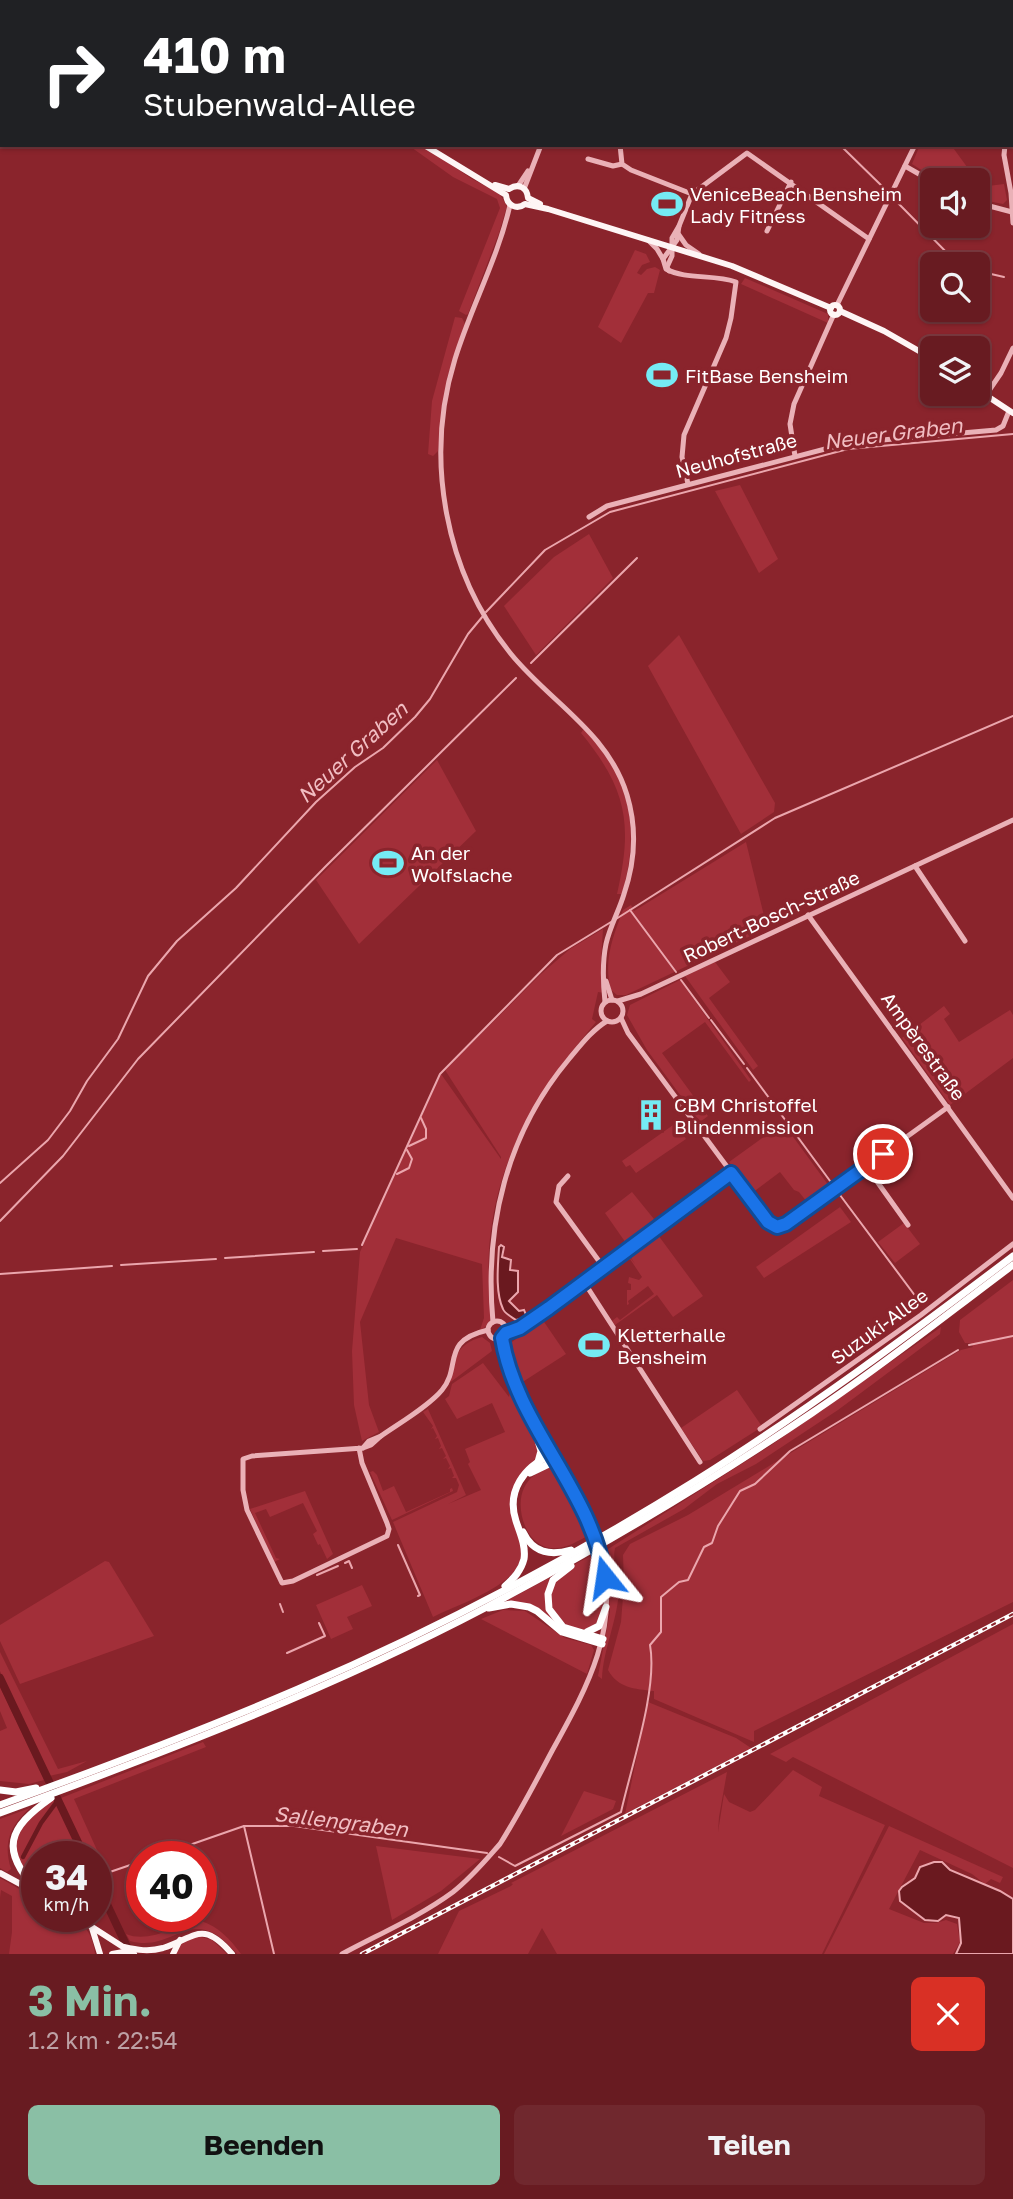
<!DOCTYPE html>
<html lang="de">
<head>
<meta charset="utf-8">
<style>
	:root { --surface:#681b21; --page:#70282e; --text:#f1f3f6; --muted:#bda1a5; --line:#7b393f; --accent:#8abfa5 }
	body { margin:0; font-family:"Golos Text",sans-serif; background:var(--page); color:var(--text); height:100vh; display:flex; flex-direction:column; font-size:26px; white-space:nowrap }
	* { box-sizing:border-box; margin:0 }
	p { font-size:23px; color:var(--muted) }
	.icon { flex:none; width:38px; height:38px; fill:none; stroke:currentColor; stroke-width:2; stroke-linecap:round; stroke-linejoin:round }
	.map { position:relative; height:1954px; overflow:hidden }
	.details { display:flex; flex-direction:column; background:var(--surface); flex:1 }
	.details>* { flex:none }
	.top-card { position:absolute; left:0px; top:0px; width:1013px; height:147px; box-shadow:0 2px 5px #0004,0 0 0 2px var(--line); background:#202124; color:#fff; overflow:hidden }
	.tools { position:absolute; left:920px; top:168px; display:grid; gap:14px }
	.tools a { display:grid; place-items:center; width:70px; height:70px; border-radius:10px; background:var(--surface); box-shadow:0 2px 5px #0004,0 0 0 2px var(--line); font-size:35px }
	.speed { position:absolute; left:21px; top:1841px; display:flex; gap:14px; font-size:35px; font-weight:700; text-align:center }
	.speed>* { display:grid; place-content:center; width:91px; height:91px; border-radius:50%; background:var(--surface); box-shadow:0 2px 5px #0004,0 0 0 2px var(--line); line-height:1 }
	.speed small { font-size:18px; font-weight:400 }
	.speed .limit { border:10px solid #d22; background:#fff; color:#111 }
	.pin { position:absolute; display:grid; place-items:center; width:60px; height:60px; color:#fff; margin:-30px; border:4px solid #fff; border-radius:50%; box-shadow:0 2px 7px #0007 }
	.me { position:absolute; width:77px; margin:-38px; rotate:345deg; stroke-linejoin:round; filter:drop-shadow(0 0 5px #0008) }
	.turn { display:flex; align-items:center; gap:24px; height:147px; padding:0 28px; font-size:32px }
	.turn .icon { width:91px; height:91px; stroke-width:2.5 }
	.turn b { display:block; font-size:49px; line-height:60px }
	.round { display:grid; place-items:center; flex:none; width:74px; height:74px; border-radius:10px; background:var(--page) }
	.overview { display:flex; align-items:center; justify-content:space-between; height:119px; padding:0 28px }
	h1 { font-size:42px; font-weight:700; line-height:52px; color:var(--accent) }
	.button { display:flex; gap:14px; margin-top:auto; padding:14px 28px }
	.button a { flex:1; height:80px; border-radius:10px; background:var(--accent); color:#111; font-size:28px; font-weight:700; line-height:80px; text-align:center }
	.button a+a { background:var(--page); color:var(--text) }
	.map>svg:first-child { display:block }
	.green { fill:#a22f39 }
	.water { fill:#6a191f; stroke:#eba6ad; stroke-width:2 }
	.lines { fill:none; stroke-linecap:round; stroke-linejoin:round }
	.stream { stroke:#eba6ad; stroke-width:2 }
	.canal { stroke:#6a191f; stroke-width:4.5 }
	.river { stroke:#6a191f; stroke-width:8 }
	.runway { stroke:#c49296; stroke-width:28 }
	.minor { stroke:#eab1b7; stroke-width:5 }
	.major { stroke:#fef5f5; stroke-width:6 }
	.highway { stroke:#fff; stroke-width:7 }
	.rail-casing { stroke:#fff; stroke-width:4.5 }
	.rail { stroke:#8a242c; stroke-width:2; stroke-dasharray:5; stroke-linecap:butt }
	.minor-bridge { stroke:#eab1b7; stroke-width:5 }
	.route-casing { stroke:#114b97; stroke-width:18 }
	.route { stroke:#1a73e8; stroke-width:12 }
	.labels { text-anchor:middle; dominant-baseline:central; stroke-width:7; stroke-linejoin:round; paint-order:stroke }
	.poi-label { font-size:19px; fill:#fff; stroke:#8a242c; text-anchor:start }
	.street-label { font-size:19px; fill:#fff; stroke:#8a242c }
	.water-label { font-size:21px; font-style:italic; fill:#f1bdc2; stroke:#8a242c }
</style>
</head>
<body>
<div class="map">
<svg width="1013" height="1954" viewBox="0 0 1013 1954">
	<rect width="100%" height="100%" fill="#8a242c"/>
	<g class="green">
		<path d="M408,145H422L472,179L499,193L507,206L499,233L468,314L466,315L459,311L500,208L497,199L453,177Z"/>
		<path d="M920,145H951L970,171L988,186L1004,184L1007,200L1003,204L978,199V180H937L912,164Z"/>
		<path d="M635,250L646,254L650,262L642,265L637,273L641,275L647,269L655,267L660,270L654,293H648L621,343L598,327Z"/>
		<path d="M745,278L828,314V323L741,284Z"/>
		<path d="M455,317L462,318L465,324L447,378L438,451L433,456L428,454L432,401Z"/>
		<path d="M740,485L778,559L759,573L715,491Z"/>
		<path d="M589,534L613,578L536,655L504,606L554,557Z"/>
		<path d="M679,635L775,803L774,812L741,834L648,666Z"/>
		<path d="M583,730H587C631,782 640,829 622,894H617C633,824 627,789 581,733Z"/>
		<path d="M437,760L476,831L359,944L316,880Z"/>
		<path d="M746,842L767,928L626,995H617L611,990C603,961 613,937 623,910L631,905L634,911Z"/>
		<path d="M603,929L601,961L604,993L598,992L592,1019L596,1022C545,1082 504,1144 492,1223C489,1241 488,1259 489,1277C489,1287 494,1311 491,1319C489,1324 485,1328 480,1330L484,1318L482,1264L396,1238L360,1322L369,1405L379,1432L362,1441L354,1405L352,1351L360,1252L441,1074L501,1159V1157L445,1070L541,974L570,949Z"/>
		<path d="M715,962L730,982L709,998L758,1066L753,1070L685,976Z"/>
		<path d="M680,980L751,1080L749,1082L705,1022L662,1053L708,1116L700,1122L647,1050L627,1015L630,1005Z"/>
		<path d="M944,1006L950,1014L944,1019L959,1042L1010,1010L1013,1015V1058L950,1105L902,1038Z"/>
		<path d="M676,1123L686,1139L636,1173L630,1165L626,1167L622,1161Z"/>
		<path d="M783,1123L829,1186L807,1202L799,1192L794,1190L780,1172L752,1193L729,1162Z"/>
		<path d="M632,1192L658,1224L628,1246L605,1213Z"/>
		<path d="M840,1207L851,1222L764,1278L756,1267Z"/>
		<path d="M904,1223L920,1244L895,1263L878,1242Z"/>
		<path d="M658,1235L703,1296L673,1317L657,1295L615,1325L612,1321L617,1317L620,1320L654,1294L648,1286L628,1301L629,1304L627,1305V1290H631V1284L628,1283L629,1277L639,1280L642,1277L630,1259L627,1261L625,1259L629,1256L635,1264L630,1256Z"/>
		<path d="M1013,1280V1602L754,1731V1742L654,1699V1691C634,1689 618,1688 608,1670L621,1622L624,1584L623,1555L630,1544L688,1515L961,1350L973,1347L971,1343H965L959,1332L960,1320Z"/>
		<path d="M542,1319L566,1354L521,1383L508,1345Z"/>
		<path d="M941,1327L940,1334L838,1410L756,1464L717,1484L684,1509L615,1548C612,1561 619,1573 619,1586C619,1618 603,1648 602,1679L598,1676L610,1612L605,1551L770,1446Z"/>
		<path d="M482,1337L490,1343L492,1351L448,1384C455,1360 455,1344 482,1337Z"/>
		<path d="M483,1363L509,1397L511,1389L538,1447L536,1460L513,1490C515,1509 523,1537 521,1556C519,1585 457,1605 433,1617L393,1522L457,1492L459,1485L456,1478H452L454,1476L451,1468L448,1469L450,1466L446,1458L443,1459L446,1456L442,1448L439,1449L441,1446L438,1438L435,1439L437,1436L433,1428L431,1429L433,1426L423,1412L428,1409L466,1495L448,1504L481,1490L468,1464L470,1462L465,1449L505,1432L492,1403L457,1419L445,1399L449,1396L452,1384Z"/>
		<path d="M737,1390L761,1425L757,1430L710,1460L703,1461L681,1428Z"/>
		<path d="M548,1467C566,1472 582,1518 589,1535C578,1541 566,1549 553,1548C527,1548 514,1509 524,1488C529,1477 537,1473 548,1467Z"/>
		<path d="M373,1471L377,1475L383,1491L394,1486L406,1512L450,1492V1489L452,1488L453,1491L392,1520L370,1472Z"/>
		<path d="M305,1491L333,1554L327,1559L320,1544L318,1545L313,1534L317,1531L303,1503L270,1517L266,1509L255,1513L276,1558L280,1559L274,1562L250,1509Z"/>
		<path d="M595,1554C599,1572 609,1601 599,1619C579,1650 533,1608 558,1577C567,1567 583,1560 595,1554Z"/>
		<path d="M105,1561L109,1562L154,1636L20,1684L0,1641V1625Z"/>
		<path d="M549,1578L545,1604L551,1617L568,1633L540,1610L508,1600Z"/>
		<path d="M362,1585L372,1606L347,1617L353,1629L331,1639L316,1605Z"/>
		<path d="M503,1610L525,1611L565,1638L591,1645L594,1650L587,1674L481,1619Z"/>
		<path d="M1013,1624V1868L793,1757L786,1762L770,1754Z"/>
		<path d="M0,1652L58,1769L87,1761L67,1772L49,1776L0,1671Z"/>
		<path d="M0,1687L44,1780L29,1784L0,1781V1731L7,1728L0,1711Z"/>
		<path d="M648,1702L736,1738L751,1748L625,1814Z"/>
		<path d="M203,1742L206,1747L74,1799L105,1868L103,1871L106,1878L100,1880L96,1874V1857H88L61,1798Z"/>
		<path d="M793,1770L822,1787L819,1796L885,1825L822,1954H557L542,1928L528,1954H438L459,1911L511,1886L513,1884L511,1883L727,1772L719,1817L718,1832L724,1794L729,1802L750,1812L755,1810Z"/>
		<path d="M584,1791L616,1801L613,1809L561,1836Z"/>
		<path d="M50,1801H55L59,1806L82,1857H37V1887C21,1874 5,1847 19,1827C25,1817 41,1809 50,1801Z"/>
		<path d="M30,1808C10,1826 3,1842 11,1869L7,1872L0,1868V1819Z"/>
		<path d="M889,1826L1003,1877L1000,1883L991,1879L985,1884L972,1874L920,1850L889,1909L924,1923H936L946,1920L957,1924L960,1942L953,1954H824Z"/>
		<path d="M376,1846L480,1859L441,1891L392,1920Z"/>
		<path d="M0,1878L37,1899V1916C67,1916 91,1917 95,1954H9L12,1932V1896L1,1890L0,1898Z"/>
		<path d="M201,1921C219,1927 230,1939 241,1954H237C191,1899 176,1954 130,1941L126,1934C150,1944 177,1924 201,1921Z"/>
		<path d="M197,1936L212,1940L227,1954H175L181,1943Z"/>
	</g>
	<g class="water">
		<path d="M501,1245L504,1247L502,1257L511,1260L510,1270L518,1271V1292L509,1301L519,1311L524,1310L526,1315L525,1318L516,1320C512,1317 505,1314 503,1309C495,1292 498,1265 499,1247Z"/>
		<path d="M934,1862H942L950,1870L1000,1891L1013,1899V1954H956L961,1943L959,1918L946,1915L938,1921L925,1920L900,1901L899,1891L902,1887L915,1878L920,1867Z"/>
	</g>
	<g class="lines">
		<g class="stream">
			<path d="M697,0L699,2"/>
			<path d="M840,145L887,191"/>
			<path d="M896,201L958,264"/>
			<path d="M978,271L1004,277"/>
			<path d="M486,612L545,550L610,512L848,449L1013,434"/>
			<path d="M531,663L637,558"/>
			<path d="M630,910L676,972"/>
			<path d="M616,919L775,818L1013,716"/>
			<path d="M681,980L709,1018"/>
			<path d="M711,1020L744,1064"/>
			<path d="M747,1068L833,1185"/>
			<path d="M409,1146L426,1138V1129L421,1118"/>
			<path d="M397,1174L409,1168L412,1159L407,1150"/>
			<path d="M0,1183L48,1140L70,1111L87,1081L118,1039L148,976L177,941L236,888L316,802L355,767L383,748L415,717L430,699L468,634L483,616"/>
			<path d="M837,1191L922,1305"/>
			<path d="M0,1221L63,1156L138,1059L326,866L516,678"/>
			<path d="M362,1245L440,1074L557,955L611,922"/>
			<path d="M323,1251L357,1249"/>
			<path d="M225,1258L314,1252"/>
			<path d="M121,1265L216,1259"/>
			<path d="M0,1274L112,1266"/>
			<path d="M969,1345L1013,1336"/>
			<path d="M398,1545L420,1595L418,1596"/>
			<path d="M345,1563L349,1561L352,1568"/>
			<path d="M317,1575L338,1566"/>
			<path d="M280,1604L283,1612"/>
			<path d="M287,1653L325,1636L319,1623"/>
			<path d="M244,1826L274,1954"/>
			<path d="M155,1857L244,1826H294L487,1853"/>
			<path d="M499,1857L515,1866L621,1812C631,1767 658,1689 650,1645L661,1632V1597L679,1582L688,1580L704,1547L712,1543L718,1526L740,1491L755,1484L790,1451L958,1350"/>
			<path d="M104,1874L142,1861"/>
			<path d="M96,1877L98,1876"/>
		</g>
		<path class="canal" d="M23,1857L41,1823L58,1800"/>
		<g class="river">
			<path d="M0,1678L85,1857"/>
			<path d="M96,1881L129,1951"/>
		</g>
		<path class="runway" d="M416,0L418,2"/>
		<g class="minor">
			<path d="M878,0L879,2"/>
			<path d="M970,0L971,2"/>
			<path d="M586,2V0"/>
			<path d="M620,145L622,164L631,170L692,194"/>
			<path d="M1005,145L1004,155L1011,193L1013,223"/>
			<path d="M588,159L613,166L622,164"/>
			<path d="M905,166L933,182"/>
			<path d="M518,186L528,171"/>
			<path d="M524,189L541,145"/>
			<path d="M978,203L1012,212"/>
			<path d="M510,205C498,258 471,307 455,359C424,459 445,573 511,654C550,702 608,732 627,795C637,828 635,862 624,894C619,911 610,926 606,944C602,963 603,983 605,1002"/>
			<path d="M679,226L677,240L663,259L666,269C686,280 714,274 736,282L731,318L726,338L684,435L682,457L688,484"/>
			<path d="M767,231L791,182"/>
			<path d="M679,235L686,245L699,254"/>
			<path d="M648,240L657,249L663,259"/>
			<path d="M669,271L667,267L672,256V238L679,226L692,194L747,153L869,239"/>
			<path d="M837,305L915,145"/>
			<path d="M986,395L1001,373L1013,348"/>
			<path d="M795,456L790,424L794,404L834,314"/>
			<path d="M589,517L607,506L848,443L996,430L1003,426L1009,411"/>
			<path d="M915,866L965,941"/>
			<path d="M808,915L1013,1198"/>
			<path d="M606,981L612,1000"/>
			<circle cx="612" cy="1011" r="11"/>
			<path d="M618,1001L641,994L1013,820"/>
			<path d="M621,1018L628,1033L768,1222L777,1227L786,1224L948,1107"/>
			<path d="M866,1166L908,1225"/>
			<path d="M568,1176L559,1186L556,1202L604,1268"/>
			<path d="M584,1282L700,1462"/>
			<circle cx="497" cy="1330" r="9"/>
			<path d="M493,1322C484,1226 507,1133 569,1059C580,1046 592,1030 607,1021"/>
			<path d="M506,1333L520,1328L549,1308L731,1173"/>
			<path d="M502,1338L518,1392L551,1452"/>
			<path d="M496,1339L522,1410L573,1491L592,1531"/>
			<path d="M760,1429L921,1315L1013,1244"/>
			<path d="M381,1436C398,1424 429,1406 442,1390C462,1366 440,1341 488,1330"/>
			<path d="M359,1448L362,1463L387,1523L389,1529L387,1536L293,1581L282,1583L247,1510L243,1490V1459L252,1456L363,1448L371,1445L381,1436L369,1441L363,1448"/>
			<path d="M342,1954C379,1934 419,1917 453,1892C471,1878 485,1861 500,1844C519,1814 535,1783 552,1751C585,1691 622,1627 600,1556"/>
		</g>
		<g class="major">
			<path d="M298,0L299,2"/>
			<path d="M424,145L506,195C507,206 517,210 525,204L548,209L732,266L831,308"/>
			<path d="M495,185L509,189C518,183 527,187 528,198L540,204"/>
			<circle cx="835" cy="310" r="5"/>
			<path d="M840,311L884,331L933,359"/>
			<path d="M978,390L1013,413"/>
			<path d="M0,1873L37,1893"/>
			<path d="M75,1916L134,1954"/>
			<path d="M92,1928L100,1954"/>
			<path d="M124,1947C137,1950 149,1952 163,1948C195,1938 202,1919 232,1954"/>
			<path d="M112,1954L129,1951"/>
			<path d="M173,1954L180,1940"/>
		</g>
		<g class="highway">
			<path d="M537,1437L541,1451L538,1462"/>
			<path d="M530,1473L555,1461"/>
			<path d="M523,1532C533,1553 550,1556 571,1550"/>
			<path d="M571,1566L553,1580L548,1594L549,1609L563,1627L603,1639"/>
			<path d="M505,1586C514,1578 521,1571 524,1559C526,1546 520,1533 516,1521C506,1491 524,1467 551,1455"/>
			<path d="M489,1608L511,1604L529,1607L537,1611L562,1632L602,1644"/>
			<path d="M587,1632L599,1626L606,1607"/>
			<path d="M0,1790L16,1792L36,1788"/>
			<path d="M0,1805C100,1769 200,1731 298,1689C435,1630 568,1560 695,1481C805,1412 909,1335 1013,1256"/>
			<path d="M0,1813C166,1752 331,1689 487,1607C599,1548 707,1484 812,1413C881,1367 946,1315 1013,1265"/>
			<path d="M37,1891C0,1849 7,1829 51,1798"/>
		</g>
		<defs>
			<path id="rail" d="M362,1954L1013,1614"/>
		</defs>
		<use href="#rail" class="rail-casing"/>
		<use href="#rail" class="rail"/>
		<path class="minor-bridge" d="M592,1531L600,1556"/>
	</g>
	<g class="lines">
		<defs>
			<path id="route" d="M605,1577C591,1489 516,1425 502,1338L506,1333L520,1328L549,1308L731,1173L768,1222L777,1227L786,1224L883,1154"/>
		</defs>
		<use href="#route" class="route-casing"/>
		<use href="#route" class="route"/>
	</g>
	<defs>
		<symbol id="stadium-bare" viewBox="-9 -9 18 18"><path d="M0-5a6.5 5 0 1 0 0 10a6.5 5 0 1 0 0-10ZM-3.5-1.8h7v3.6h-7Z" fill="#75ebf4" stroke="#8a242c" stroke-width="2.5" paint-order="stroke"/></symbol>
		<symbol id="building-bare" viewBox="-9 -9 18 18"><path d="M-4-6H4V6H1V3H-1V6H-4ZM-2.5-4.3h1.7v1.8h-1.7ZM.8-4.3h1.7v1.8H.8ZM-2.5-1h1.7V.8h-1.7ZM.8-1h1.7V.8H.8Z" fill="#75ebf4" stroke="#8a242c" stroke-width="2.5" paint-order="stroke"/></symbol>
	</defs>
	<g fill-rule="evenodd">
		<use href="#stadium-bare" x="645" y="182" width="44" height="44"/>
		<use href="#stadium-bare" x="640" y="353" width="44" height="44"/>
		<use href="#stadium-bare" x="366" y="841" width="44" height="44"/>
		<use href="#building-bare" x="629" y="1093" width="44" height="44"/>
		<use href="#stadium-bare" x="572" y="1323" width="44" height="44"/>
	</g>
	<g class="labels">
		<g class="poi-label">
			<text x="690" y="193">VeniceBeach Bensheim<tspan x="690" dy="22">Lady Fitness</tspan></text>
			<text x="685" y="375">FitBase Bensheim</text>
			<text x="411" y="852">An der<tspan x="411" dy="22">Wolfslache</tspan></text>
			<text x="674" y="1104">CBM Christoffel<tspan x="674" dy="22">Blindenmission</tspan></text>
			<text x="617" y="1334">Kletterhalle<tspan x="617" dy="22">Bensheim</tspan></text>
		</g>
		<g class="street-label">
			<text transform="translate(736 455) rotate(-15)">Neuhofstraße</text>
			<text transform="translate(771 916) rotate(-25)">Robert-Bosch-Straße</text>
			<text transform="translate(924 1046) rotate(54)">Ampèrestraße</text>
			<text transform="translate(879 1326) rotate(-36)">Suzuki-Allee</text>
		</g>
		<g class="water-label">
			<text transform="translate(893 433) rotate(-7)">Neuer Graben</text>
			<text transform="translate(352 752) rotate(-42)">Neuer Graben</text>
			<text transform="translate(341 1821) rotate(7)">Sallengraben</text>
		</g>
	</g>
</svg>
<div class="tools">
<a><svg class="icon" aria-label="sound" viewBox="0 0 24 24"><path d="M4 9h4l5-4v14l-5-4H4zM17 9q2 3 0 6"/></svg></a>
<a><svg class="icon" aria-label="search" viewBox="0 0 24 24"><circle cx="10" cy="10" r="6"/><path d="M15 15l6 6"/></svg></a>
<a><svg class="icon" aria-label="layers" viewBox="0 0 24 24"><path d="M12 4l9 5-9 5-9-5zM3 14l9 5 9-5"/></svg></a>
</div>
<div class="speed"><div>34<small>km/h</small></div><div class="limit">40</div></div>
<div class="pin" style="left:883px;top:1154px;background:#d93025"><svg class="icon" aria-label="arrive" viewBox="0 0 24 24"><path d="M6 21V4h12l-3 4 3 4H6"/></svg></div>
<svg class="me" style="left:605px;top:1577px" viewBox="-20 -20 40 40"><path d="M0-17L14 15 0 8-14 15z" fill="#1a73e8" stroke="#fff" stroke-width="4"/></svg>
<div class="top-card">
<div class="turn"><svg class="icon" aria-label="right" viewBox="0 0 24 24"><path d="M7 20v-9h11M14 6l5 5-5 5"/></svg><div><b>410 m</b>Stubenwald-Allee</div></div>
</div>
</div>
<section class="details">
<div class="overview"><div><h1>3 Min.</h1><p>1.2 km · 22:54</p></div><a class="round" style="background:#d93025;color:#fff"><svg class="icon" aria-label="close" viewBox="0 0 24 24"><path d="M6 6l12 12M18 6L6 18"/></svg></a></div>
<div class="button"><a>Beenden</a><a>Teilen</a></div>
</section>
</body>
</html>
